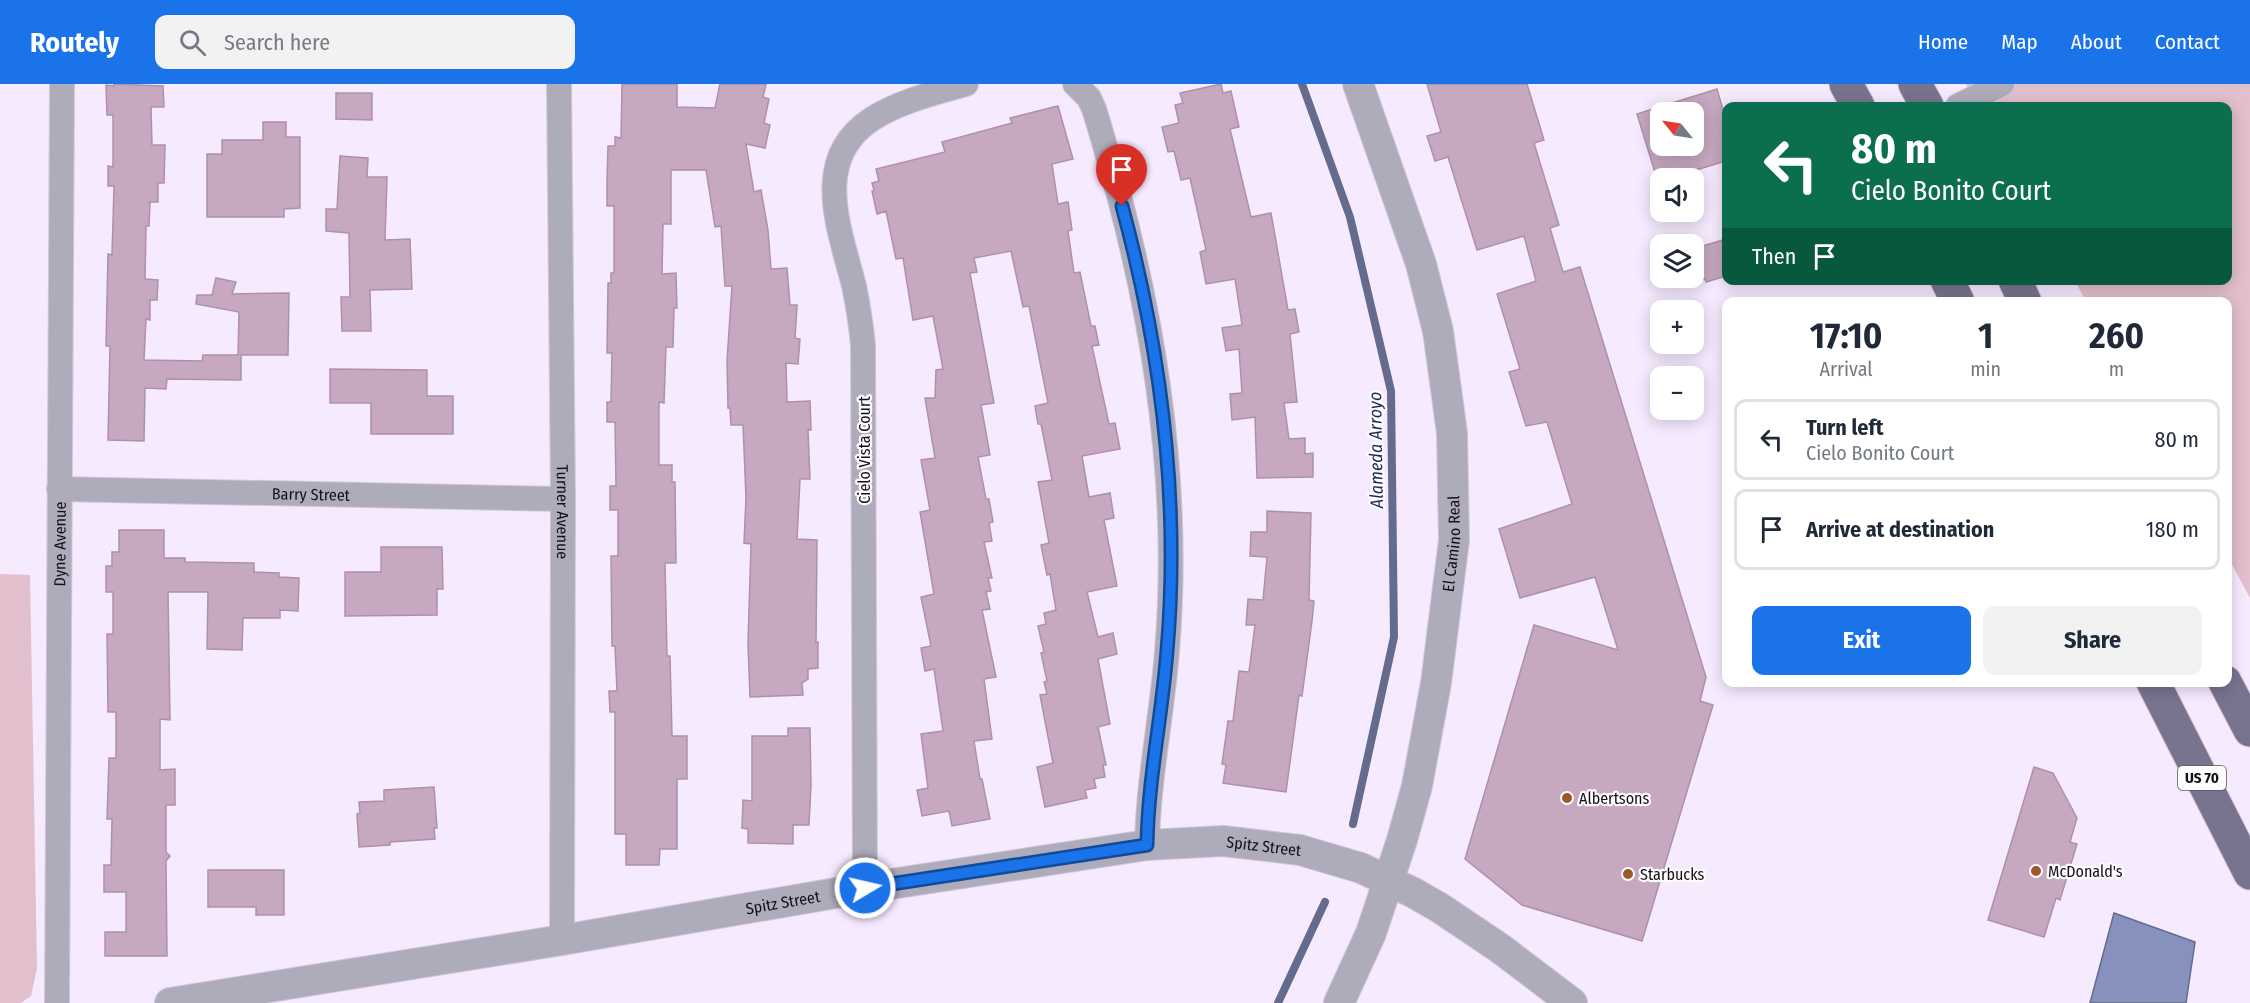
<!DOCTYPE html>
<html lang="en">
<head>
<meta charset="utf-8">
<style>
	:root { --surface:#fff; --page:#f2f2f3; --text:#1f2937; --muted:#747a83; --line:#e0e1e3; --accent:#1a73e8 }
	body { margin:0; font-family:"Fira Sans Condensed",sans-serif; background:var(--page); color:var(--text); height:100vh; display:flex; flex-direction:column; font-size:22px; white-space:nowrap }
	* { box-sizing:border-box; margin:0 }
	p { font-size:20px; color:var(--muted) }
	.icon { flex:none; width:33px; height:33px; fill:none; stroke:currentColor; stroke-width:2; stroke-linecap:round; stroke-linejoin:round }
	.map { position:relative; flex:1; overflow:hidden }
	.sheet { position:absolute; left:1722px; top:213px; width:510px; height:390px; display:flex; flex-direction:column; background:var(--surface); border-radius:12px; box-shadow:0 3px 15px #0003 }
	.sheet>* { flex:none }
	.banner { position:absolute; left:1722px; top:18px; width:510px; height:183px; border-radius:12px; box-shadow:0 3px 15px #0003; background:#0b6e4f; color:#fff; overflow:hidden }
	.needle { width:39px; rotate:300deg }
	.fabs { position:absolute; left:1650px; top:18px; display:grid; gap:12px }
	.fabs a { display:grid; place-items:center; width:54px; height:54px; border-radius:12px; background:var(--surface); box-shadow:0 3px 15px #0003; font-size:30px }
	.pin { position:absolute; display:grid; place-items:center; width:51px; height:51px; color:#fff; margin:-62px -26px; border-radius:50% 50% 50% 0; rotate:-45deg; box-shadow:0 0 6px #0007 }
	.pin .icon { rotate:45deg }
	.me { position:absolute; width:66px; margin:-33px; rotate:81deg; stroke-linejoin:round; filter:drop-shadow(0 0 4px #0008) }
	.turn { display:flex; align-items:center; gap:21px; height:126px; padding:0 30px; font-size:27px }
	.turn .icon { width:78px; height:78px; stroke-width:2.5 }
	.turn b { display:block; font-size:42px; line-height:51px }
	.then { display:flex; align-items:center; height:57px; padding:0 30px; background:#0003; gap:12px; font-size:22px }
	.eta { display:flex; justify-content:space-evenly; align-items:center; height:102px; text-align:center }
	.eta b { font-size:36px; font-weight:700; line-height:42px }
	.button { display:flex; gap:12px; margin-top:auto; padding:12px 30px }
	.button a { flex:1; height:69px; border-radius:12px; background:var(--accent); color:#fff; font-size:24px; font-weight:700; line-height:69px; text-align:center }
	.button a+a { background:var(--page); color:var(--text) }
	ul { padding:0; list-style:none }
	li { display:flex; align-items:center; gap:18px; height:81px; margin:0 12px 9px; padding:0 18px; border:3px solid var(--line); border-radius:12px }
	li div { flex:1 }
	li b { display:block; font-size:22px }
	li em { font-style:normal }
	header { display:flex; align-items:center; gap:36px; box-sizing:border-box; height:84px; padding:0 30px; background:var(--accent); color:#fff }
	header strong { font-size:28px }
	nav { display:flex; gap:33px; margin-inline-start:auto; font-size:21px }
	.search { width:420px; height:54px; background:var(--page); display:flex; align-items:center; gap:15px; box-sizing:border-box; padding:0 21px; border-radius:12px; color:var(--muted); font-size:22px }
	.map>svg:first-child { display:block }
	.green { fill:#e2bfcd }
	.water { fill:#8692bd; stroke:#646b8c; stroke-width:1.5 }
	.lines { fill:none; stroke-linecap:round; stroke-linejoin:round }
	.stream { stroke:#646b8c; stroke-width:8 }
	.building { fill:#c6a8c1; stroke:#ae91a9; stroke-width:1.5; fill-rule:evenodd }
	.minor-casing { stroke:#d2c7da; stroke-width:26 }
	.tertiary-casing { stroke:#d2c7da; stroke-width:32 }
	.primary-casing { stroke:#d2c7da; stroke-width:35 }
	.minor { stroke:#aeacbb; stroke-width:24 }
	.tertiary { stroke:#aeacbb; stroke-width:30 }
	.primary { stroke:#78748f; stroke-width:33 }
	.route-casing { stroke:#114b97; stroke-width:15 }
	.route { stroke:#1a73e8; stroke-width:10 }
	.poi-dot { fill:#9d572c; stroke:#fcfcfc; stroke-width:2 }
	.labels { text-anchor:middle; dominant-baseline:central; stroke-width:4.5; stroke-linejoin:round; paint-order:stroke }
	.shield { fill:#fcfcfc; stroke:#5b565e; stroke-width:1.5 }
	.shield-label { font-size:15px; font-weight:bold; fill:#160f1a }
	.street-label { font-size:16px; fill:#160f1a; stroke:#fcfcfc }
	.poi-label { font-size:16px; fill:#160f1a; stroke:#fcfcfc; text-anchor:start }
	.water-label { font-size:18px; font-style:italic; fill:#1c2559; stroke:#fcfcfc }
</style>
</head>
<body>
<header>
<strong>Routely</strong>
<div class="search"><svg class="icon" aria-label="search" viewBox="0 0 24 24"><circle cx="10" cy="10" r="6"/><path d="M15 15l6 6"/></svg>Search here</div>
<nav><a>Home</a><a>Map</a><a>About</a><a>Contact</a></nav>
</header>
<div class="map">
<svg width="2250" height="919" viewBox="0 0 2250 919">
	<rect width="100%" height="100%" fill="#f6eafe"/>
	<g class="green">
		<path d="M1966,0H2250V514L2228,473V218L2086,217L2075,197L2228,196V22H1978Z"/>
		<path d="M0,490L30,491L37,884L31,912L21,919H0Z"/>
	</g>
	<path class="water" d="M2114,829L2195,858L2186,919H2090Z"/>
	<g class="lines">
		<g class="stream">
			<path d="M1302,0L1350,133L1391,307L1394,553L1353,740"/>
			<path d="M1278,919L1325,818"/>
		</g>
	</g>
	<g class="building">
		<path d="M114,0L163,2L164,23H151L152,61H165L164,99H158V118H150L149,142H146L145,195L158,196L157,216H150V236L146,235L144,276L202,277L203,271H238L239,228L196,220L197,211H212L216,194L236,198L232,210L289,209L288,271H241V296L167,295L166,305L145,304L144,357L108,356L110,262H106L108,170L112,171L114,102H108V82L113,83V31H107L106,1L114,2Z"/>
		<path d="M622,0H677V23L715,24L720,0H766L763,13L769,15L764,39L770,41L765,64L746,60L754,108L761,106L768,146L771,185L787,184L790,221H797L795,254L800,255L798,280L786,279L787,318L810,317L811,346H808L810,395H800L797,455L817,456L816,559L818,558V584L808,585V595L802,599L803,611L750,613L748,560L751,460L744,459L746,414L743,341H731L730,324H728L727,277L732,202H725L721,142L715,143L706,86H671V140H663L662,190L676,189L677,224H674L673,263H666L664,319L659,318V381H672V398H675L676,479H665L667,572H670L672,652H687V695H677V765H660L659,781H626V750H615V628H610L609,607H617L615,562H612L611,472H618V426H610V402H616L615,338H607V318H611L612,269H607L608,199H611V189H614V122H607V96L608,62H615V53L621,54Z"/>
		<path d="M1221,0L1223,9L1231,7L1239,43L1230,45L1251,133L1271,129L1288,226L1295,225L1299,248L1290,250L1297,318L1284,319L1289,355L1305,354V370L1313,369V393L1257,394L1255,333L1232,336L1230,310L1242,309L1239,265L1226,267L1222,244L1242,241L1235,195L1206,200L1200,168L1206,166L1190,94L1181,96L1174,67L1168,68L1162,43L1179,39L1175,21L1183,19L1180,9Z"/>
		<path d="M1427,0H1527L1544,56L1534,59L1559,141L1550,144L1563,188L1580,183L1706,593L1700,617L1713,621L1642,857L1522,821L1465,775L1534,541L1618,566L1595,493L1520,514L1499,445L1572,420L1547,338L1526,342L1509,288L1520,285L1497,210L1536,197L1524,152L1477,166L1448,73L1435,77L1427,52L1441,48Z"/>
		<path d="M1717,5L1726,36V77L1670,94H1660V98H1658L1637,30ZM1660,28H1694V62H1660Z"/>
		<path d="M336,9H372V36L336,35Z"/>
		<path d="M1058,22L1073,75L1052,80L1058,120L1068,118L1072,146L1068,147L1074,189L1080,188L1091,242H1095L1099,261L1092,262L1109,340L1115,339L1120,365L1082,372L1089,413L1110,409L1114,434L1104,436L1117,502L1087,508L1098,553L1113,549L1117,570L1098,575L1110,640L1098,643L1106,681H1103L1105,693L1094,695L1096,704L1085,706L1087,714L1045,723L1037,683L1053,679L1040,611L1047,610L1044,598L1047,597L1041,569L1044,568L1038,542L1046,540L1044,529L1056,526L1050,490L1047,491L1041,461L1049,459L1038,398L1052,396L1041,340H1038L1035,322L1048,319L1029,222L1023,223L1011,167L974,174L977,188L970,189L994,319L981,321L990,371L978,373L986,415H989L993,438L989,439L992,457L984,458L992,494H988L991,507L986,508L990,525L982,526L996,593L984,595L992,655L974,657L980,695H982L990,735L952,742L949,727L922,732L917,706L928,704L921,650L943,647L934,585L925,587L921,564L931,562L921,513L934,510L920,428L930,426L921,376L935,374L925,314H935L936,286L943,285L933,232L913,236L903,174L896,175L886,127L877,130L872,107L874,106L872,99L879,97L876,85L945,68L942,58L1012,39L1010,34Z"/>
		<path d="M263,38H286V53H300V124L284,125V133H207V70H222V56H263Z"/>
		<path d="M340,72L368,74L367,93H387L385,156L410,155L412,205L370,206L371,247H342L341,213H350L349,149L326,147V125H337Z"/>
		<path d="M1726,155V192L1706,198L1705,195L1694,198V177L1700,175L1696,164Z"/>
		<path d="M330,285L427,286V312H453V350H371V319H330Z"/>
		<path d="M1267,427L1311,429L1309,516L1314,517L1312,537L1302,612L1299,611L1286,708L1223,699L1226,681L1222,680L1228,637H1233L1239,587L1249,588L1255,541H1246L1248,515L1263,516L1267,473L1250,472L1251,448H1267Z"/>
		<path d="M119,446H164V474H185V478L254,479V488L279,489V493L299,494L298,527L280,526V534H243L242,566L207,565L208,508H168L170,636L160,635V686L175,685V721H166V768L170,772L166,777L167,872H105V848H126V808H104V781H111L112,735H107L109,674H116V628H108L107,550H113V508H106V482H112V468H119Z"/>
		<path d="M381,463H442L443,505H437V531L345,532V488H381Z"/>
		<path d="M788,644H810L811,701L809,741H793V760L748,759V745L742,744L743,716L752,717V652H788Z"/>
		<path d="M2034,683L2053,689L2077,734L2070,758L2077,760L2060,816L2056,814L2044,853L1988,836Z"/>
		<path d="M434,703L437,744H434L435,755L390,758V761L359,763L357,730L360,729L359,718L384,717V706Z"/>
		<path d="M208,786H284V831H256V823H208Z"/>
	</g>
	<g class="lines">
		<defs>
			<g id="minor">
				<path id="s1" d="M559,0L563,415L562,856"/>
				<path d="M1075,0L1089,14L1094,25C1103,53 1110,81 1118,108C1158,257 1180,412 1167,567C1162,632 1148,696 1147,761"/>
				<path d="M1958,22L2002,0"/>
				<path id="s2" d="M59,405L563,415"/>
				<path d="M865,804L863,261C861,241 858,221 854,202C840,146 810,75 872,35C900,17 935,9 966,0"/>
				<path id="s3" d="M57,919L62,0"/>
			</g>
			<g id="tertiary">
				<path id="s4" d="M170,919L562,856L865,804L1147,761L1223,757L1300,766L1361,784L1414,809L1440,824L1501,865L1572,919"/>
				<path id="s5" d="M1339,919L1371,849L1402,756L1417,702L1436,599L1454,456L1452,349L1438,247L1421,180L1358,0"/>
			</g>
			<g id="primary">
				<path d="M1846,0L1858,22"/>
				<path d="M1915,0L1927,22"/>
				<path d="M1947,196L1958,218"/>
				<path d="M2015,196L2025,218"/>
				<path d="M2153,598L2250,789"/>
				<path d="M2225,598L2250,646"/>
			</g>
		</defs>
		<use href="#minor" class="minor-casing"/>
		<use href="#tertiary" class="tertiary-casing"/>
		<use href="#primary" class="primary-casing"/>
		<use href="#minor" class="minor"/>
		<use href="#tertiary" class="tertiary"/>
		<use href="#primary" class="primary"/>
	</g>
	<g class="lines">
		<defs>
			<path id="route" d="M865,804L1147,761C1148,696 1162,632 1167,567C1180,418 1161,266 1122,122"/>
		</defs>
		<use href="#route" class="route-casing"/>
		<use href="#route" class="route"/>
	</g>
	<g class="poi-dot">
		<circle cx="1567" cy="714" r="6"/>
		<circle cx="2036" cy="787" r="6"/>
		<circle cx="1628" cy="790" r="6"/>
	</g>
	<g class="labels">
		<rect class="shield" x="2178" y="682" width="48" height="24" rx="4.5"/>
		<g class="shield-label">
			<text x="2202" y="694">US 70</text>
		</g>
		<g class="street-label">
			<text transform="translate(864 366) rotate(-90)">Cielo Vista Court</text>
			<text stroke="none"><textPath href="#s2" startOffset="252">Barry Street</textPath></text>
			<text stroke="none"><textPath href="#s1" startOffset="428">Turner Avenue</textPath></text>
			<text stroke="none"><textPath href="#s3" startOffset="459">Dyne Avenue</textPath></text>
			<text stroke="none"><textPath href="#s5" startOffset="476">El Camino Real</textPath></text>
			<text stroke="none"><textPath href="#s4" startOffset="1107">Spitz Street</textPath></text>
			<text stroke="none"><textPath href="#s4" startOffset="621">Spitz Street</textPath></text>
		</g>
		<g class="poi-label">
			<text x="1579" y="714">Albertsons</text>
			<text x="2048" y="787">McDonald's</text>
			<text x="1640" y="790">Starbucks</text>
		</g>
		<g class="water-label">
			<text transform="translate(1376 366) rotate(-91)">Alameda Arroyo</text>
		</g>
	</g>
</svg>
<div class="fabs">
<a><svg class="needle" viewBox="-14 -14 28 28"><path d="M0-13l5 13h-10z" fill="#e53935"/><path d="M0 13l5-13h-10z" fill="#747a83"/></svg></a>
<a><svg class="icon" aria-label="sound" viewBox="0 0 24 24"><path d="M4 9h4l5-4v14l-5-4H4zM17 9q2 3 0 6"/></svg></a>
<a><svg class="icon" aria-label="layers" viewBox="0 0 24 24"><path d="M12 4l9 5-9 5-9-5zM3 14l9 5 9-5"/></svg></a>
<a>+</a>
<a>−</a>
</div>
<div class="pin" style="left:1122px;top:122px;background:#d93025"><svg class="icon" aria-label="arrive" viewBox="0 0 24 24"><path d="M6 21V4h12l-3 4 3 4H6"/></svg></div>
<svg class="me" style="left:865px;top:804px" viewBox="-20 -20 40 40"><circle r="17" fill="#1a73e8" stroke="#fff" stroke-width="3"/><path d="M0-11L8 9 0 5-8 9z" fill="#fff"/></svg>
<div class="banner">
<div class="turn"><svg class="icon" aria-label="left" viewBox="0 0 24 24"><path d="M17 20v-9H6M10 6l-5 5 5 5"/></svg><div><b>80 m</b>Cielo Bonito Court</div></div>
<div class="then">Then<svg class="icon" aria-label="arrive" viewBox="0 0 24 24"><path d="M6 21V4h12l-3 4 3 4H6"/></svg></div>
</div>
<section class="sheet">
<div class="eta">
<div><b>17:10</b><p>Arrival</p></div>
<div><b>1</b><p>min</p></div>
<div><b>260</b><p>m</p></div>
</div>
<ul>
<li><svg class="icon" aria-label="left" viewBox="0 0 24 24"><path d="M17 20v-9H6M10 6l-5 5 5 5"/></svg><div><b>Turn left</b><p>Cielo Bonito Court</p></div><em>80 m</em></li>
<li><svg class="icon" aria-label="arrive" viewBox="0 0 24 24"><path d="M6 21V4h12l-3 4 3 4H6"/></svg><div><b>Arrive at destination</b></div><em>180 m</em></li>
</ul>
<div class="button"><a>Exit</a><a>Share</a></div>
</section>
</div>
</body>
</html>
